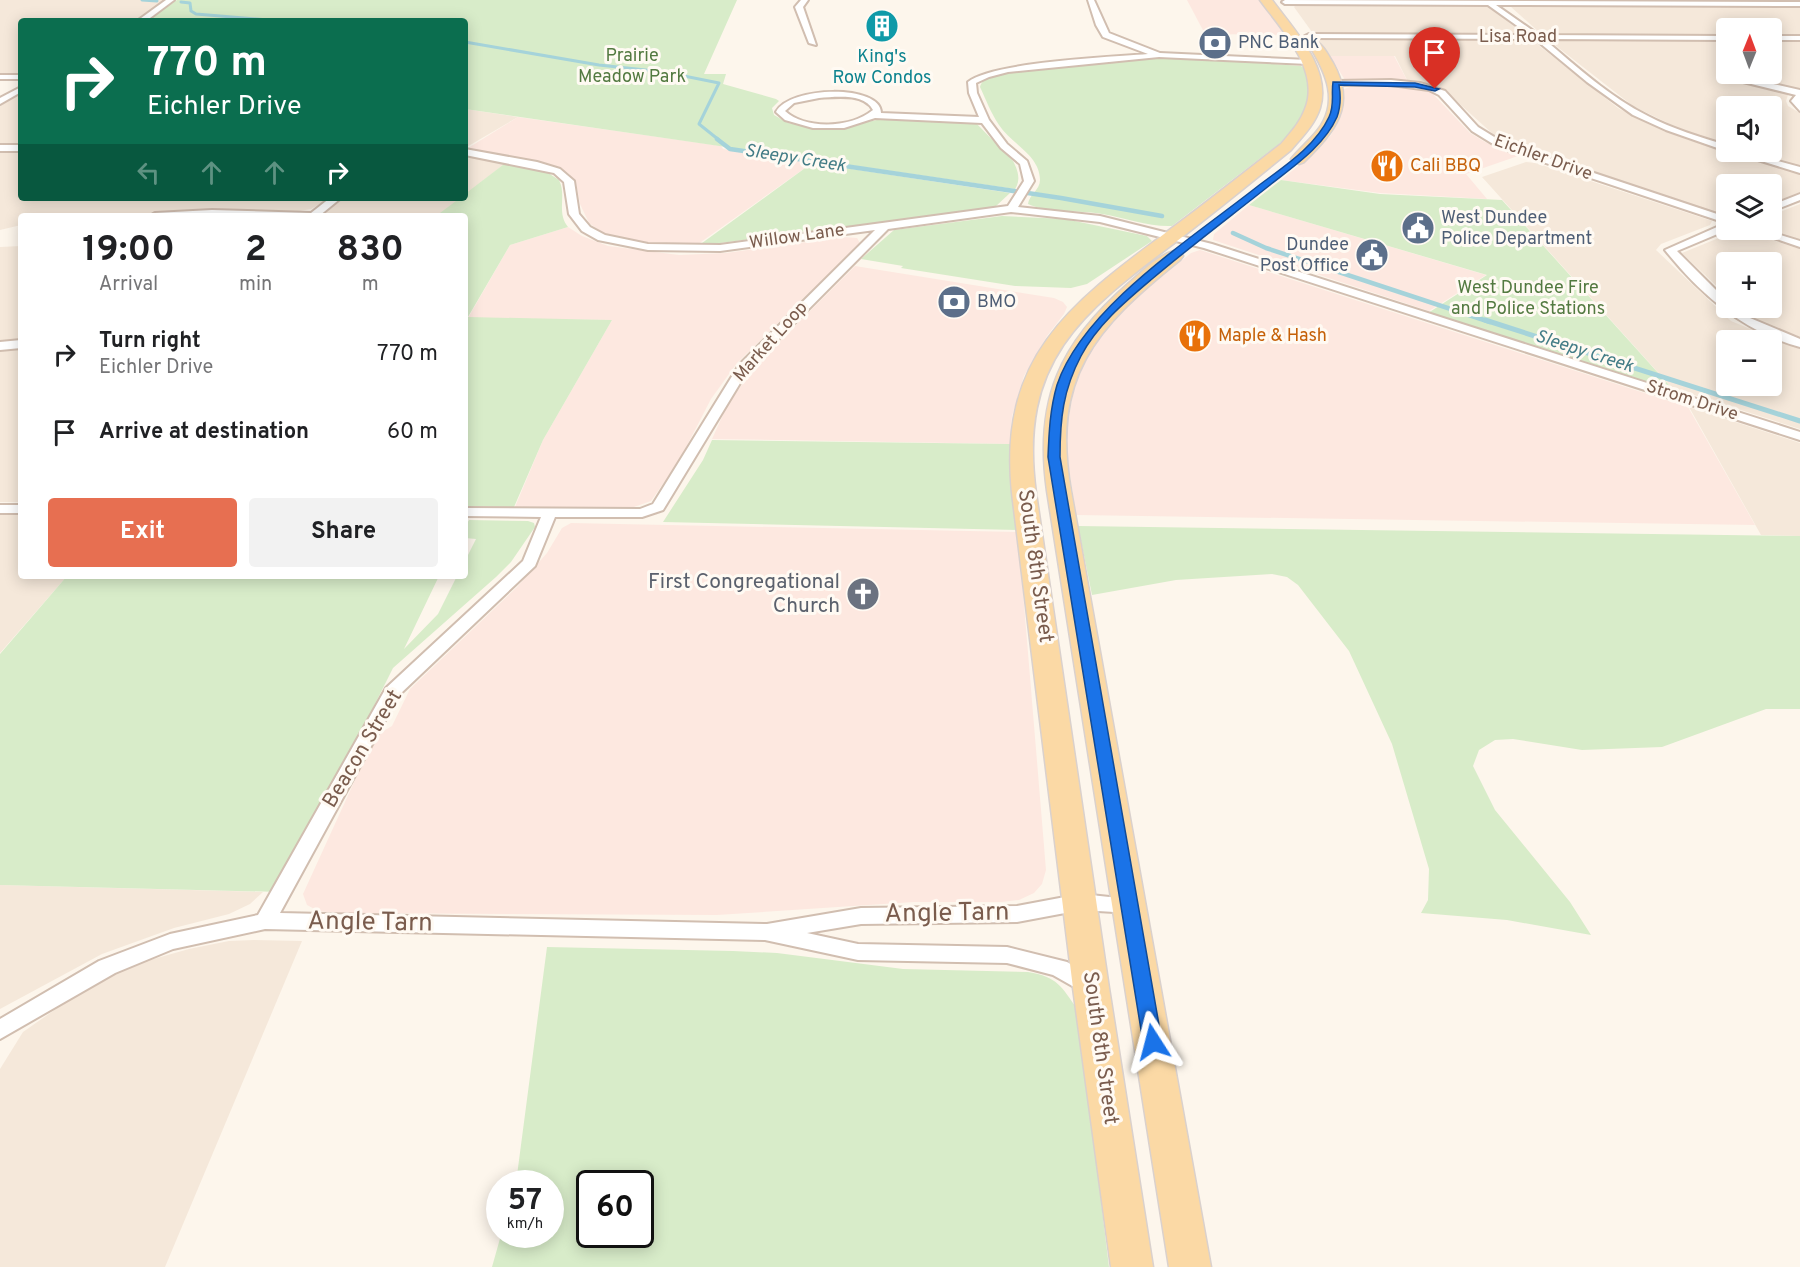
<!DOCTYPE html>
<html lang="en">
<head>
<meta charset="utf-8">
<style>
	:root { --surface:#fff; --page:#f2f2f2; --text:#202124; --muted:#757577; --accent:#e76f51 }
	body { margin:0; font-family:Overpass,sans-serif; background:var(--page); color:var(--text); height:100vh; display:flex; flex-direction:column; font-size:22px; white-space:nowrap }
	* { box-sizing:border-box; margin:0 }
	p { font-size:20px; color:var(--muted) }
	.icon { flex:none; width:33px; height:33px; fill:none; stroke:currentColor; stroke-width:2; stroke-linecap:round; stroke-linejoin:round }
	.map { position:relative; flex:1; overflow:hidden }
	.panel { position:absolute; left:18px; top:213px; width:450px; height:366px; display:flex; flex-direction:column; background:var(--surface); border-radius:6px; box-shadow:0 3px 15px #0003 }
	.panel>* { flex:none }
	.banner { position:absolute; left:18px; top:18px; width:450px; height:183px; border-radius:6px; box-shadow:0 3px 15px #0003; background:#0b6e4f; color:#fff; overflow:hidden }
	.needle { width:39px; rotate:1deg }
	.controls { position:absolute; left:1716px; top:18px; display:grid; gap:12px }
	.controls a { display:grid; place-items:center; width:66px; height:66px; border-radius:6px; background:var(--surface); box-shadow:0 3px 15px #0003; font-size:30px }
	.speed { position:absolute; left:486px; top:1170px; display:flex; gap:12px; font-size:30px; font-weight:700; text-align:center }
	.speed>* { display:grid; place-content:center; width:78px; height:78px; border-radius:50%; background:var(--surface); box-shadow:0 3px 15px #0003; line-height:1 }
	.speed small { font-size:15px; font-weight:400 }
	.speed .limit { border:3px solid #111; border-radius:9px; background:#fff; color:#111 }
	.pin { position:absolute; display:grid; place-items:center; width:51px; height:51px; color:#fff; margin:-62px -26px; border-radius:50% 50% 50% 0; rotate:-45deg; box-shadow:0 0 6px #0007 }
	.pin .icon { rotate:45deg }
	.me { position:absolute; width:66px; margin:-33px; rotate:351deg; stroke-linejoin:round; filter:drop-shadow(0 0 4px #0008) }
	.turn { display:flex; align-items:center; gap:21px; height:126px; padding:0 30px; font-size:27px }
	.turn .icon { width:78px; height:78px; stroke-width:2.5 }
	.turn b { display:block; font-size:42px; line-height:51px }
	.lanes { display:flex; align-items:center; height:57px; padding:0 30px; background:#0003; justify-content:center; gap:30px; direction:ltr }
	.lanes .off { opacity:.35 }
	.eta { display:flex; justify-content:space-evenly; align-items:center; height:102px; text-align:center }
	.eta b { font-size:36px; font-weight:700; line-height:42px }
	.cta { display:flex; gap:12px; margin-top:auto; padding:12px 30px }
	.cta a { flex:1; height:69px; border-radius:6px; background:var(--accent); color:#fff; font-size:24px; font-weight:700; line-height:69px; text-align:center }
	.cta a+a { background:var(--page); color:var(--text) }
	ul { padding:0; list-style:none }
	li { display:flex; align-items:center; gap:18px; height:78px; padding:0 30px }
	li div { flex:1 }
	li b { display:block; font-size:22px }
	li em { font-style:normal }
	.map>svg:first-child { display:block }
	.residential { fill:#f5e8da; fill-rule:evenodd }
	.commercial { fill:#fde8e0 }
	.green { fill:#d8ecc9; fill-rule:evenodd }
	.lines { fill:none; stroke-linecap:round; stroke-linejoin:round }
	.stream-far2 { stroke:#a5d3da; stroke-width:3 }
	.stream-far1 { stroke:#a5d3da; stroke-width:4.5 }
	.stream { stroke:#a5d3da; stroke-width:5 }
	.street-casing { stroke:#d1beb0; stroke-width:4 }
	.primary-casing { stroke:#dad1cd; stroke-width:3 }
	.street { fill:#fff; fill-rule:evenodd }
	.primary { fill:#fbd9a5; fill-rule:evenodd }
	.route { fill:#1a73e8; stroke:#114b97; stroke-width:1.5 }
	.labels { text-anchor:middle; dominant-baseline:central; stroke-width:6; stroke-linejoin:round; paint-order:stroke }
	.far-street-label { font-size:18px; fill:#7a5c4d; stroke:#fffaf3 }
	.far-service-label { font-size:18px; fill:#4e5e75; stroke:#fffaf3; text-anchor:start }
	.far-park-label { font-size:18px; fill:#537a41; stroke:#fffaf3 }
	.far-culture-label { font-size:18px; fill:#0d838f; stroke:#fffaf3 }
	.far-water-label { font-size:18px; font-style:italic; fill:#437c86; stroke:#fffaf3 }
	.far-food-label { font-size:18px; fill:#c56008; stroke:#fffaf3; text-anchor:start }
	.street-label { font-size:21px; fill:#7a5c4d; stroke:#fffaf3 }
	.worship-label { font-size:21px; fill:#5b616d; stroke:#fffaf3; text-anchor:end }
	.near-street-label { font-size:26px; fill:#7a5c4d; stroke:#fffaf3 }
</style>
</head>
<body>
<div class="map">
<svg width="1800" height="1267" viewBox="0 0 1800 1267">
	<rect width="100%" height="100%" fill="#fdf6ec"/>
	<g class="residential">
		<path d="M0,0H166L136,21H21V75H0Z"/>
		<path d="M1297,4L1486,5L1525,34H1319L1312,32L1294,7Z"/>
		<path d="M1510,6H1800V37H1772V28H1726V37L1547,35L1540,33Z"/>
		<path d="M1329,38L1532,40L1618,108L1647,123L1689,140L1800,173V192L1772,203V184H1726V215L1721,214L1546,158L1494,135L1442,88L1408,82L1395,56H1330L1318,40Z"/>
		<path d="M1560,39L1726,40V73L1721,77L1727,80L1784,92L1788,95L1786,101L1788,106L1800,113V166L1750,152H1772V106H1726V145L1678,128L1633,106L1551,42Z"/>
		<path d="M1772,40H1800V89L1767,83L1741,74H1772Z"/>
		<path d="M21,93V146H0V106Z"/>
		<path d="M465,109L518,117L465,148Z"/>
		<path d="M0,150H21V198H330L311,209L287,213L171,212L140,216H21V225L0,230Z"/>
		<path d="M465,155L508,161L465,195Z"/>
		<path d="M1526,162L1536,163L1712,221L1710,225L1661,244L1656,250L1731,321L1800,349V429L1672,388L1482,177ZM1726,340H1772V386H1726Z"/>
		<path d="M344,198H461L438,216H321Z"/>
		<path d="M1800,204V240L1768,230H1772V215Z"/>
		<path d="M1736,231L1750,233L1800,249V337L1756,320L1739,308H1772V262H1726V295L1682,253Z"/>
		<path d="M21,246V340L0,343V247Z"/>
		<path d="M21,348V502H0V351Z"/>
		<path d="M1689,407L1800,443V536L1761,535Z"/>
		<path d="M0,515H21V576H67L0,653Z"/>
		<path d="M0,885L263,892L250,904L229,914L174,928L102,954L0,1009Z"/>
		<path d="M254,940L302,941L165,1267H0V1069L23,1032L76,995L112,975L150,960L189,949L229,941Z"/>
	</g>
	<g class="commercial">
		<path d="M1187,0H1260L1284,35L1205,34Z"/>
		<path d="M1330,56H1394L1408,82L1345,80Z"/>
		<path d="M1350,87H1412L1430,91L1470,133L1485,142L1518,156L1466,174L1487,199L1380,193L1281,180L1315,152L1331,135L1342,113L1344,89Z"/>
		<path d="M518,117L721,146L723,149L812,163L694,247L632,241L604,234L589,223L580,204L576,183L568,173L558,168L530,160L465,150Z"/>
		<path d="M1249,205L1486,275L1429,311L1213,240L1214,234Z"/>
		<path d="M568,227L582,236L608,246L679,255L726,253L843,237L857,238L860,243L737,363L711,399L679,461L651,501L631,508L515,507L543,440L612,320L468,318L510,245Z"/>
		<path d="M1200,250L1688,407L1755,525L1076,515L1066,448L1067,428L1074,389L1087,357L1107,328L1133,300L1191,253Z"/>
		<path d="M855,266L1054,298L1063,302L1067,307L1064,314L1047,336L1024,376L1012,416L1010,444L712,439L727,406L755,366Z"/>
		<path d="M571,523L1018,532L1046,870L1042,884L1034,893L1019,900L1002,902H914L717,915L335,913L318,911L307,905L303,894L371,745L380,733L392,726L410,689L517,587L547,553L562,528Z"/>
	</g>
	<g class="green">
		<path d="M177,0H737L704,74H726L723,84L776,99L779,101L772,108L774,115L788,123L808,126L841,127L882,119L975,122L1013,161C1018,170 1021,180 1015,189L465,109V21H147Z"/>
		<path d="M1163,56L1301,66L1304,68C1316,99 1301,122 1279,144L1172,226C1149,227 1126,218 1102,214C1081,210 1046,213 1028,204C1029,195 1040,190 1040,180C1040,155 1011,144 999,125C991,113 986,100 980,87C983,76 997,74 1008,72Z"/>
		<path d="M508,161L542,169L559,180C567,196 556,212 568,227L510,245L468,317L612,320L543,440L514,507L465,506V216H436L460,198H465V194Z"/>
		<path d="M812,163L1010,193L995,207L698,246Z"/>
		<path d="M1281,180L1380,194L1502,200L1678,395L1425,315L1487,275L1249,205Z"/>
		<path d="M1002,216L1065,219L1147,236L1152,241L1087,284L1071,288L1015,286L901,268L903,266L861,259L894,230Z"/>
		<path d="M712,440L1010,444L1018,530L663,522L703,460Z"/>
		<path d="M469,520L528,521L534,523L535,527L511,562L496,577L393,668L281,892L0,885V654L67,576H439L404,649L438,614L457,576H465V561L476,539L465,538V527Z"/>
		<path d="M1078,526L1800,536V709H1766L1662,747L1582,750L1513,739L1495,740L1479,750L1473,766L1495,810L1570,902L1591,935L1507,920L1421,913L1428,900L1429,869L1392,744L1349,651L1298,585L1287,577L1272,574L1176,580L1092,595Z"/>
		<path d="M547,947L733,951L777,953L903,969L1028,972C1058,977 1061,986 1078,1010L1109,1267H492L501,1235L550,1234V1184L516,1183ZM590,1184H640V1234H590Z"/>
	</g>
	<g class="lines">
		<g class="stream-far2">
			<path d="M142,0L157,1"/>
			<path d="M181,2L190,3L191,11L196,14L280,21"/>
			<path d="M465,42L599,65L664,72L719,83L699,124L719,140"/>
		</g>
		<g class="stream-far1">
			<path d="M717,139L730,149L1061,198L1162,216"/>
			<path d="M1233,233L1266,248L1490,322"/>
		</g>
		<path class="stream" d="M1485,320L1800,421"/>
		<defs>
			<g id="street">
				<path d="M166,0H174L146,21H137Z"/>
				<path d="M801,0H808L803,7L816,45L809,43L795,7Z"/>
				<path d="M1088,0H1094L1109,33L1160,53L1308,60L1312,62L1308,64L1159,57L1008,72L989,77L976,83L977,93L989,120L1007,144L1027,161L1034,181L1018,207L1100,216L1212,244L1800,432V440L1204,248L1100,222L1011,212L888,229L748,370L663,510L642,517H555L535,566L399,695L280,913L767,924L861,908L1017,906L1081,894L1138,900L1141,905L1138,910L1131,913L1081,910L1017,922L861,924L807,933L858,944L1007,947L1067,962L1098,981L1101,987L1098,993L1090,996L1053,975L1007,963L858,960L765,940L265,929L173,949L115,973L0,1039V1019L99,961L170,934L258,915L386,688L523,561L541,517L465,516V508L640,509L653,504L739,365L875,230L720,251L648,250L598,240L582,231L569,214L564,182L554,173L465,155V149L537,162L560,169L574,181L579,214L590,227L605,235L648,244L720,245L1008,206L1024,181L1020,164L1001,148L982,123L875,118L844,128H813L785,120L776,112C789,86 881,84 881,113L979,117L969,93L968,82C993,62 1111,57 1148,54L1103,37L1096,25ZM819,98C836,97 864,93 873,110C851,128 806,130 785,111L794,103Z"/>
				<path d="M1285,0L1800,2V6L1496,5L1539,35L1726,36V40L1544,39C1577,67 1610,97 1648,116C1673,129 1700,137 1726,145V151L1666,130L1633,115L1587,82L1535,39L1309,38L1305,36L1309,34L1530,35L1488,5L1285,4L1282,2Z"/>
				<rect x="1772" y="36" width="28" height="4"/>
				<rect x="0" y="75" width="21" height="4"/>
				<path d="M1742,77L1800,90V111L1791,101L1796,95L1739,81V77Z"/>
				<path d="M1391,80L1420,83L1445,91L1478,127L1504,143L1726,217L1727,230L1677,251L1726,300V308H1735L1750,318L1800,339V347C1744,332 1700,294 1665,250L1726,223L1498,147L1472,131L1439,95L1429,90L1391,85H1336L1332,83L1336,81Z"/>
				<path d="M21,87V92L0,104V98Z"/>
				<rect x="0" y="145" width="21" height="6"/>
				<path d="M1732,152H1745L1800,167V173Z"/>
				<path d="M1800,194V200L1772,211V205Z"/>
				<path d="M330,198H341L319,216H150L155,213L212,210L311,213Z"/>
				<path d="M1750,230H1764L1800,241V247Z"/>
				<path d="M21,340V348L0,350V342Z"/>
				<rect x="0" y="505" width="21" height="8"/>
			</g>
			<g id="primary">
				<path d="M1260,0H1272C1293,29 1332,68 1320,108C1315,124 1302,137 1291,150C1253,181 1216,211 1177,241C1081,313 1018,361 1036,493L1109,988L1153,1267H1111L1073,988L1012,493C998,357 1069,305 1168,231C1206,203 1243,173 1281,144C1290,133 1300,123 1305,109C1321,70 1281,29 1260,0Z"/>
				<path d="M1315,41C1323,44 1328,55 1333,63C1357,106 1335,131 1304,162L1299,164L1291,159C1299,149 1309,141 1317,131C1340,102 1326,73 1309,45Z"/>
				<path d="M1174,251L1180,252L1183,256L1180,260C1095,328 1051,377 1071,491L1211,1267H1169L1047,491C1034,399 1060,343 1129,283C1142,272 1158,255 1174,251Z"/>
			</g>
		</defs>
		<use href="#street" class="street-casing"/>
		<use href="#primary" class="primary-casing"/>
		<use href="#street" class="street"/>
		<use href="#primary" class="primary"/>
	</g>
	<path class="route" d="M1333,82L1415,83L1439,89L1435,91L1415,87L1339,85C1341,97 1341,106 1337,117C1324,146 1294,166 1270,185C1231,216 1191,246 1152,279C1126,301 1097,325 1081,356C1063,390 1060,419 1060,457L1162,1042L1159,1048L1153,1050L1146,1048L1143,1042L1048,457C1049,432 1050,409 1057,385C1083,307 1195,236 1258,186C1283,167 1315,147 1329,117C1335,105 1331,94 1333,82Z"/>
	<defs>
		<symbol id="building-disc" viewBox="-11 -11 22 22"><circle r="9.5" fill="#0f9aa8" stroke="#fffaf3"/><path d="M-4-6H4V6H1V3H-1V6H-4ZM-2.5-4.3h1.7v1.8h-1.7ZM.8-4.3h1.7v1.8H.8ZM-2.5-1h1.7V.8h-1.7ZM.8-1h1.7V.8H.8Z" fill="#fff"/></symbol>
		<symbol id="bank-disc" viewBox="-11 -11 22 22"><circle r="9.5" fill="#5c6f8a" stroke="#fffaf3"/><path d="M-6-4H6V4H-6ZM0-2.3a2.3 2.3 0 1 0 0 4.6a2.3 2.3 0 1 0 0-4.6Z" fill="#fff"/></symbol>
		<symbol id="restaurant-disc" viewBox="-11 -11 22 22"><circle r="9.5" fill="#e8710a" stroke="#fffaf3"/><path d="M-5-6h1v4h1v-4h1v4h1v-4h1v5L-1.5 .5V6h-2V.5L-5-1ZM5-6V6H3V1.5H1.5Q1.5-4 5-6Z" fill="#fff"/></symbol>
		<symbol id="civic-disc" viewBox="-11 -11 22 22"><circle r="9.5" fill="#5c6f8a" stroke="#fffaf3"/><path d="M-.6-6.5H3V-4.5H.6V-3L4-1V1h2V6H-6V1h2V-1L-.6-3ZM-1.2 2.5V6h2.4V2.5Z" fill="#fff"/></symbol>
		<symbol id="church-disc" viewBox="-11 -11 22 22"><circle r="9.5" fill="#6b7280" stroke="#fffaf3"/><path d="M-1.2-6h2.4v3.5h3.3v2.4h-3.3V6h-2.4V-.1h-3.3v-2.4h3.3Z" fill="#fff"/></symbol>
	</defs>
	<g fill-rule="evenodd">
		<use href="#building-disc" x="863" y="7" width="38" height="38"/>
		<use href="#bank-disc" x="1196" y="24" width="38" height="38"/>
		<use href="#restaurant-disc" x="1368" y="147" width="38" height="38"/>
		<use href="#civic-disc" x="1399" y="209" width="38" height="38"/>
		<use href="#civic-disc" x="1353" y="236" width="38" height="38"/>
		<use href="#bank-disc" x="935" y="283" width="38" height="38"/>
		<use href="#restaurant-disc" x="1176" y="317" width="38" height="38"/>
		<use href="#church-disc" x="844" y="575" width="38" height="38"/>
	</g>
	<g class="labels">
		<g class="far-street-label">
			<text x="1518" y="37">Lisa Road</text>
			<text transform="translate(1543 158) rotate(20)">Eichler Drive</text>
			<text transform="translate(797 237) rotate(-8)">Willow Lane</text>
			<text transform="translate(771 342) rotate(-48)">Market Loop</text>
			<text transform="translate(1692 401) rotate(18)">Strom Drive</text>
		</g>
		<g class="far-service-label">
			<text x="1238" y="43">PNC Bank</text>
			<text x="1441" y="218">West Dundee<tspan x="1441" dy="21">Police Department</tspan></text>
			<text x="1349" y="245" text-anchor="end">Dundee<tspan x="1349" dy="21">Post Office</tspan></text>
			<text x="977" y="302">BMO</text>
		</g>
		<g class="far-park-label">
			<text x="632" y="56">Prairie<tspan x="632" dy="21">Meadow Park</tspan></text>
			<text x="1528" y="288">West Dundee Fire<tspan x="1528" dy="21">and Police Stations</tspan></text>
		</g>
		<g class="far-culture-label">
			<text x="882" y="57">King's<tspan x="882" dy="21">Row Condos</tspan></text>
		</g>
		<g class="far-water-label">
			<text transform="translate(795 159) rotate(9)">Sleepy Creek</text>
			<text transform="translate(1584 352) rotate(18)">Sleepy Creek</text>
		</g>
		<g class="far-food-label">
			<text x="1410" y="166">Cali BBQ</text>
			<text x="1218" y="336">Maple &amp; Hash</text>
		</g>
		<g class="street-label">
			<text transform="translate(1035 566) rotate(82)">South 8th Street</text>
			<text transform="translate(363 749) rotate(-59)">Beacon Street</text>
			<text transform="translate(1100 1048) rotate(82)">South 8th Street</text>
		</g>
		<g class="worship-label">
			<text x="840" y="582">First Congregational<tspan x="840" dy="24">Church</tspan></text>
		</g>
		<g class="near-street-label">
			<text transform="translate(947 914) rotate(-1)">Angle Tarn</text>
			<text transform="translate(370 923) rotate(1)">Angle Tarn</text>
		</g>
	</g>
</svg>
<div class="controls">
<a><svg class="needle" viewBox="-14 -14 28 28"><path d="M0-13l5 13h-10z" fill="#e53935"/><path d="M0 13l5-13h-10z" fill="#757577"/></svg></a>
<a><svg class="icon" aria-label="sound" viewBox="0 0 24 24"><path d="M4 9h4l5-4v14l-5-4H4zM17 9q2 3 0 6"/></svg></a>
<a><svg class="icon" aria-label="layers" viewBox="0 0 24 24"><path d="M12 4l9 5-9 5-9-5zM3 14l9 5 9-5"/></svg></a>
<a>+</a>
<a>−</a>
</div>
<div class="speed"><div>57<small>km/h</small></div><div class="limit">60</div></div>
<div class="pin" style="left:1435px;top:89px;background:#d93025"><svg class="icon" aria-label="arrive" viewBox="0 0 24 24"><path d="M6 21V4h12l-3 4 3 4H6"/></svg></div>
<svg class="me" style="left:1153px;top:1042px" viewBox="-20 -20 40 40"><path d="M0-17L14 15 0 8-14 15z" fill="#1a73e8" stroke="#fff" stroke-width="4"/></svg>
<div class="banner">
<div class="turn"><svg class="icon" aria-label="right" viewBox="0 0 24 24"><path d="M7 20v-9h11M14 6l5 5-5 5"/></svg><div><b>770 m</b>Eichler Drive</div></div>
<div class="lanes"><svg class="icon off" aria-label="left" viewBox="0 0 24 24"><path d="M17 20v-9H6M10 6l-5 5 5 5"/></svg><svg class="icon off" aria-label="ahead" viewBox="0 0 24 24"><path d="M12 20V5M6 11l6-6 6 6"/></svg><svg class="icon off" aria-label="ahead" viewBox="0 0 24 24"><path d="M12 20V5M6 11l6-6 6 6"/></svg><svg class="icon" aria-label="right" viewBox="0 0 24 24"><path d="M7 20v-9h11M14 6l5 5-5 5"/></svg></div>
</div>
<section class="panel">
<div class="eta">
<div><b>19:00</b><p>Arrival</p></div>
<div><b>2</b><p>min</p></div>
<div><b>830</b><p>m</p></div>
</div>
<ul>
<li><svg class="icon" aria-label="right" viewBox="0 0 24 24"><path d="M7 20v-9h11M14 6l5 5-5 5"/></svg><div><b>Turn right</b><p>Eichler Drive</p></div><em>770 m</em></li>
<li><svg class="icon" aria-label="arrive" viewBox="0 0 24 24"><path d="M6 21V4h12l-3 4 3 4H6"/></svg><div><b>Arrive at destination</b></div><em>60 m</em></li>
</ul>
<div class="cta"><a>Exit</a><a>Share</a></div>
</section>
</div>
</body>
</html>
